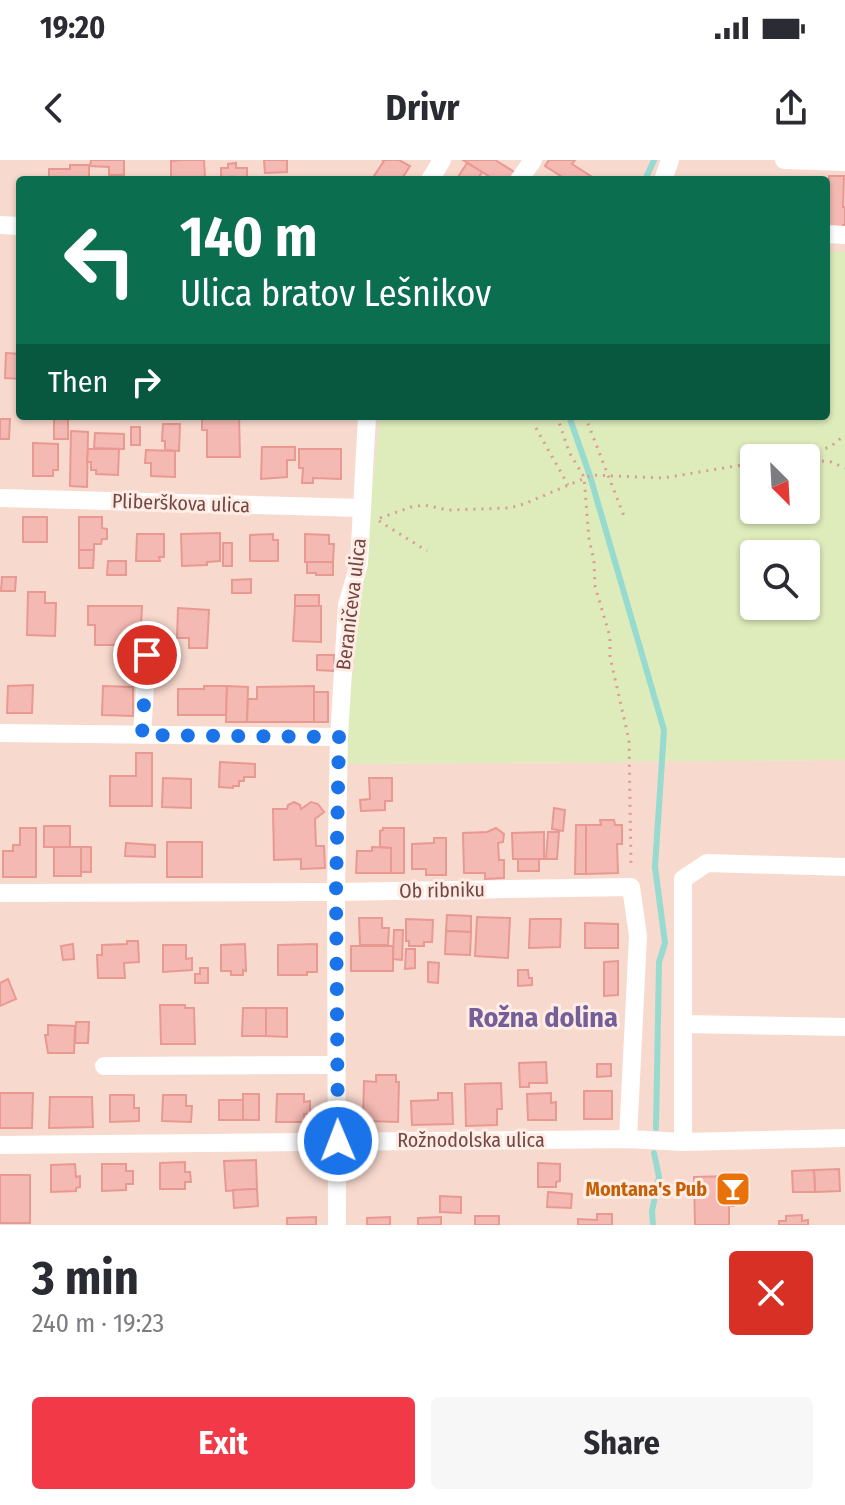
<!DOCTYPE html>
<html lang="en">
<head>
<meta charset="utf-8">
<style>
	:root { --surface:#fff; --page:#f7f7f7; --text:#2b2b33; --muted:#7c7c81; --accent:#f13948 }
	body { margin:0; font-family:"Fira Sans Condensed",sans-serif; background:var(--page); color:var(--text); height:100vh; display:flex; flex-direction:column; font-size:30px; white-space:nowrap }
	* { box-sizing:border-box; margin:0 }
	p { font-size:26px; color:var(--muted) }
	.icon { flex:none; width:44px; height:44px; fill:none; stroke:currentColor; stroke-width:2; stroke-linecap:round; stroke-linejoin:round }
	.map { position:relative; height:1065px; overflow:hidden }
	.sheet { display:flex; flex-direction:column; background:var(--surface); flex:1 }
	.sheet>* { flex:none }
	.hud { position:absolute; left:16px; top:16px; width:814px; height:244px; border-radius:8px; box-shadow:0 2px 6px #0004; background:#0b6e4f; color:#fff; overflow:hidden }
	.needle { width:52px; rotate:156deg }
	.buttons { position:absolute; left:740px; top:284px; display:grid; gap:16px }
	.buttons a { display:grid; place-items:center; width:80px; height:80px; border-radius:8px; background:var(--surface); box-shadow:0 2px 6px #0004; font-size:40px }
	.pin { position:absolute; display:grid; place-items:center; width:68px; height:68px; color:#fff; margin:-34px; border:4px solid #fff; border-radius:50%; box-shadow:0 2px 8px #0007 }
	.me { position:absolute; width:88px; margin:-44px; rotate:359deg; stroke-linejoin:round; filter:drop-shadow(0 0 6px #0008) }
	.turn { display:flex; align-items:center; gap:28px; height:168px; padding:0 32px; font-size:36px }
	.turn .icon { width:104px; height:104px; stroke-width:2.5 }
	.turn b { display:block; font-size:56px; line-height:68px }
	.then { display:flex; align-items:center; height:76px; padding:0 32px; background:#0003; gap:16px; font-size:30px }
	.round { display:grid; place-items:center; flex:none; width:84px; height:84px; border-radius:8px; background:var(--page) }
	.headline { display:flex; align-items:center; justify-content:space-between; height:136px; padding:0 32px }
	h1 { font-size:48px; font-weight:700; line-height:60px }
	.primary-button { display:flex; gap:16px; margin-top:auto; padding:16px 32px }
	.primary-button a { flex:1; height:92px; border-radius:8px; background:var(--accent); color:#fff; font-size:32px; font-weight:700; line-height:92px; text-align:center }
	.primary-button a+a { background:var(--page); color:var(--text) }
	.status { display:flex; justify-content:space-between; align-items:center; height:56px; padding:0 40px; background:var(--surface); direction:ltr }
	.status svg { height:22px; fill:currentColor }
	header { display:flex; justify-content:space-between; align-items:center; height:104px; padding:0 32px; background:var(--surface); font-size:36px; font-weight:700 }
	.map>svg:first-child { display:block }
	.residential { fill:#f8d9ce }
	.green { fill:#deebbb; fill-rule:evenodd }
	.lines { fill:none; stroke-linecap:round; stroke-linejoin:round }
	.stream { stroke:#97dad0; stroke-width:6 }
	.building { fill:#f5b9b3; stroke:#e89992; stroke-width:2 }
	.path { stroke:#d99c97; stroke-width:3; stroke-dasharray:2 6; stroke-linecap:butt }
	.minor { stroke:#fff; stroke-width:18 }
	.route { stroke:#1a73e8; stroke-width:14; stroke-dasharray:0 25.2 }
	.labels { text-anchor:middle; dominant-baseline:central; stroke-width:6; stroke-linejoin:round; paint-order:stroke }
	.street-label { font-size:20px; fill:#744744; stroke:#ffede5 }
	.food-label { font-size:20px; font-weight:bold; fill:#c56008; stroke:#ffede5; text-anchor:end }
	.district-label { font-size:28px; font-weight:bold; fill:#745f99; stroke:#ffede5 }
</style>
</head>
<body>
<div class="status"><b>19:20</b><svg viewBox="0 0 49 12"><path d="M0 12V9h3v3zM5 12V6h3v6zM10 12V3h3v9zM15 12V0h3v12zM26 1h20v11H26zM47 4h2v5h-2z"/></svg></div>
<header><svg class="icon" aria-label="back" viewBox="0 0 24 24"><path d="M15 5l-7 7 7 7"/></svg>Drivr<svg class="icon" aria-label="share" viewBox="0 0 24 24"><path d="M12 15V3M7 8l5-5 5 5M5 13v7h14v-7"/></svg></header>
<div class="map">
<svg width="845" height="1065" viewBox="0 0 845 1065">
	<rect width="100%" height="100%" fill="#fee7dd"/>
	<path class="residential" d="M0,0H845V92H826V20H20V256H380L343,604L845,600V1065H0Z"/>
	<path class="green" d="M826,92H845V600L343,604L380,256H826ZM754,298H806V350H754ZM754,394H806V446H754Z"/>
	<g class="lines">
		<g class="stream">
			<path d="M645,20L654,0"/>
			<path d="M569,256L590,316L664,570L655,707L665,783L659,802L656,968"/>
			<path d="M653,1065L652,1051L659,1017L654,993"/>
		</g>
	</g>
	<g class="building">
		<path d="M91,0H124V15H109V7L90,6Z"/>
		<path d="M181,0H204L205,18L171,20V1Z"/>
		<path d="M264,0H287V12L265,13Z"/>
		<path d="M382,0H399L410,6L401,20H394L388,17L386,20H380L374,16L384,1Z"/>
		<path d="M463,0H495L516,13L512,20H495Z"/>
		<path d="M549,0H575L572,4L597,20H567L545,6Z"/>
		<path d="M236,3V8H247V20H221V8H228V4Z"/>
		<path d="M467,3L482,12L477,20H456Z"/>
		<path d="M70,5H89V20H49V9H70Z"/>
		<path d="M829,16H844L843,47H845V65H843L842,69H826Z"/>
		<path d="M6,193L20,194V219L5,218Z"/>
		<path d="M202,256H239L240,297H207V270H202Z"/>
		<rect x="54" y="258" width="14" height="21"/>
		<path d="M0,259H10L9,279H0Z"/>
		<path d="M163,264H180L179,291L165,290V281H162Z"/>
		<rect x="131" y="267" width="9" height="18"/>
		<path d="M71,271L88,272L87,327L70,326Z"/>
		<path d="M95,273L124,274V289L94,288Z"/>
		<path d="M33,283L58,284V310H53V316H33Z"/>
		<path d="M262,287H295V300H287V317L261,319Z"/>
		<path d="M88,289H119L118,315L96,314V310H91V302H87Z"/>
		<path d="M299,289H341V319L313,318V323H302L303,308H299Z"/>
		<path d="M146,290L175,291V317L151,316V303H145Z"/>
		<rect x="23" y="357" width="24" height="25"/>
		<path d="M79,357H102V368L107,369V379H102L101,384H94V390H79Z"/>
		<path d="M220,373V401L207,402V405L182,406L181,374Z"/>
		<path d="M137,374H164V397H159L160,401H136Z"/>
		<path d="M273,374V380H278V401H250V375Z"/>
		<path d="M305,374L329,375V384H334L333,402H305Z"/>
		<rect x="223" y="383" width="9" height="23"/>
		<path d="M79,390H94L93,408H79Z"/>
		<path d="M108,401H126V415H107Z"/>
		<path d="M307,402H333V415H316V413H307Z"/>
		<path d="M2,417H16L15,431H1Z"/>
		<path d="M251,419V433H232V420Z"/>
		<path d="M28,432H45V443H56L55,476L27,475Z"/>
		<rect x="295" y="435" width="24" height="11"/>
		<path d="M88,446H142L141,466H133V485H95V465H88Z"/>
		<path d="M295,446H321V482L293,481Z"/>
		<path d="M178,448L209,450L207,488H189V478H177Z"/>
		<path d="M317,495H334V511L317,510Z"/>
		<path d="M33,525L32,553H7L8,526Z"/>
		<path d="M103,526L133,527V556L102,555Z"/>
		<path d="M204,526H227L226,555H178V529H204Z"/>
		<path d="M227,526L248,527L247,562H226Z"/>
		<path d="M314,526V562H247L248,539H257V527Z"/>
		<rect x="314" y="532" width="14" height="30"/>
		<path d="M136,593H152V646H110V616H136Z"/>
		<path d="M220,602L255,604V617H244V621H239V626H233V628L219,627Z"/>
		<path d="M163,618L191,619V648L162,647Z"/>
		<path d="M369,618H392V641H385V650L361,651L360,640L370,639Z"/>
		<path d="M294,642L300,645L301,649L311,642L318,644L324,652L315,659L316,686H324L325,708L301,709V699L274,700L273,649H287L288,645Z"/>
		<path d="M554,648L565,650L563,671L552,669Z"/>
		<path d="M600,660H614L615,665H622V684H617L618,713L586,714V665H601Z"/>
		<path d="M576,665H586V714H575Z"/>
		<rect x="44" y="666" width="26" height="21"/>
		<path d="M20,668H36V717H3V691H13V685H20Z"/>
		<path d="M383,668H404V713H391V688L380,687V671L383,670Z"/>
		<path d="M496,668L504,674L503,682L498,683L499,700H504V718L485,719V713H464L463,673L487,672Z"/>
		<path d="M544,672V699H513L512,673Z"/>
		<path d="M548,672H559L557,699H546Z"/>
		<path d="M434,678H446V715H426V709H412V684L434,683Z"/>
		<rect x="167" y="682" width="35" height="35"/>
		<path d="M126,683L155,685V697L125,696Z"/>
		<rect x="54" y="687" width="27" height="29"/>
		<rect x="81" y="687" width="10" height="25"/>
		<path d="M372,687L391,688V713H356L357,691H372Z"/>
		<rect x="518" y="699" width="21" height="12"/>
		<path d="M447,755L471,756V772L446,771Z"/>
		<path d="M477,757L510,758L508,798L475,796Z"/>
		<path d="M359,758H382V768H389L388,785H360Z"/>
		<path d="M406,759L433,760L432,782H424V786H409V781H406Z"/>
		<path d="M530,759H561L560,787L529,788Z"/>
		<path d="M585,763L618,764V788H585Z"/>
		<path d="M394,770H403L402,800L393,799Z"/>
		<path d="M446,771L471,772L470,795L445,794Z"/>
		<path d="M127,781H138L139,802L124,803L125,818H98L97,795H102V785L127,784Z"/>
		<path d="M73,784L74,799L63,800L61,786Z"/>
		<path d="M245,784L246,811L243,810V815H231V811H221V785Z"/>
		<path d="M317,784V812H307V815H278V785Z"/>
		<path d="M163,785H186V799L192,798V810L163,812Z"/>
		<rect x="351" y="786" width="42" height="25"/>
		<path d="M406,789H415V808L405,809Z"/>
		<path d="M618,801V835L604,836V802Z"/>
		<path d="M428,802L439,803L438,823L428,822Z"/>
		<path d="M200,808H208V823H195V814H200Z"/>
		<path d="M518,810H528L529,818H532V825L518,826Z"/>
		<path d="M8,819L16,839L0,846V823Z"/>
		<path d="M160,845H185V848H194L195,884H161Z"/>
		<path d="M243,848H266V876H242Z"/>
		<path d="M266,848H287V877L266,876Z"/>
		<path d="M76,862H89L88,883H75Z"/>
		<path d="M48,865L75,866L74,893H48L45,875H48Z"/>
		<path d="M546,902L547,923H529V927H520L519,903Z"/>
		<path d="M597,904H611V916L597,917Z"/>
		<path d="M376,915H396V922H399L398,962L363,961L364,921L376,922Z"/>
		<path d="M501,923L502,949H497V965L466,966L465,924Z"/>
		<rect x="584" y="931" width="28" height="28"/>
		<path d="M0,933H33L32,968H0Z"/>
		<path d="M438,933H452L453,964L412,965L411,941L438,940Z"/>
		<path d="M551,933V943L556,942V960H528L527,934Z"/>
		<rect x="243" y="934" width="16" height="26"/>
		<path d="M277,934H304V942L310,941V954H304V962H276Z"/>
		<path d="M110,935H134V948H139V961L110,962Z"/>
		<path d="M163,935H186V946H192L191,962L162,961Z"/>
		<path d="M50,937H92L93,967L49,968Z"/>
		<rect x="219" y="940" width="24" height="20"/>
		<path d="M256,1000L257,1029L226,1031L224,1001Z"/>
		<path d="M185,1002V1012H190L191,1022H185V1029H160V1003Z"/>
		<path d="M538,1003L560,1004V1021L556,1022V1027H538Z"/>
		<path d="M75,1004L76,1017L80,1016V1027L76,1028V1031L51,1032V1005Z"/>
		<path d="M102,1004H126V1011H133V1024H126V1030L102,1031Z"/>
		<path d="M839,1009L840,1031L815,1032L814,1010Z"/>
		<path d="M814,1010L815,1032H793L792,1011Z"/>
		<rect x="0" y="1015" width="30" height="48"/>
		<path d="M730,1016V1031H734V1046H729V1065H695L694,1017Z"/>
		<path d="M257,1029L258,1046L234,1048L233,1030Z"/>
		<path d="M548,1032L572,1034L571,1048L547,1047Z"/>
		<path d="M440,1036L461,1037V1053L440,1052Z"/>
		<path d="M597,1054H612V1065H578V1059L597,1060Z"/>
		<path d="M802,1055V1061L808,1060V1065H779V1061H786V1056Z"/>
		<rect x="475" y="1056" width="24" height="9"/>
		<path d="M316,1057V1065H287V1058Z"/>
		<path d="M390,1057V1065H367V1058Z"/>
		<path d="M441,1057V1065H418V1058Z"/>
	</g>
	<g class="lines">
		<g class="path">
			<path d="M557,256L569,292L584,317L589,379L594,401L595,426L610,477V497L629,580L631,708"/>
			<path d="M585,256L624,356"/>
			<path d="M536,268L568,325"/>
			<path d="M795,298L830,287L845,275"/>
			<path d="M806,299L831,302L845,308"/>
			<path d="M380,358L411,347L424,345L448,350L509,348L524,344L592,315L663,318L754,303"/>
			<path d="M379,361L427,391"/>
		</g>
		<g class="minor">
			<path d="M784,0L845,2"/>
			<path d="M430,20L442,0"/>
			<path d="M519,20L533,0"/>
			<path d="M663,20L670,0"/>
			<path d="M0,65L20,66"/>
			<path d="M826,74L845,75"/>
			<path d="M0,338L361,348"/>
			<path d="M0,573L339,577"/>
			<path d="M142,575L147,495"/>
			<path d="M0,733L336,732L631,727L638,776L628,979"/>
			<path d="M683,864L845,867"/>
			<path d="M104,906L337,905"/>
			<path d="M683,982V719L707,703L845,707"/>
			<path d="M0,985L628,979L683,982L845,978"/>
			<path d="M337,1065L336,732L339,577L347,445L359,404L367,256"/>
		</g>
	</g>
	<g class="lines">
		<path class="route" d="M147,495L142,575L339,577L336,732L338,981"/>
	</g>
	<defs>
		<symbol id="bar-square" viewBox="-11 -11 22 22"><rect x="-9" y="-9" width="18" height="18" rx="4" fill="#e8710a" stroke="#ffede5"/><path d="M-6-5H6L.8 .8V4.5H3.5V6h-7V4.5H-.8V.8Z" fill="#fff"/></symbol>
	</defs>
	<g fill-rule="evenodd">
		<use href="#bar-square" x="713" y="1009" width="40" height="40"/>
	</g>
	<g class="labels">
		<g class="street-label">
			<text transform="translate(181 343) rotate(2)">Pliberškova ulica</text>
			<text transform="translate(351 444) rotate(-83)">Beraničeva ulica</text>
			<text transform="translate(442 730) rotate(-1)">Ob ribniku</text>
			<text x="471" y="980">Rožnodolska ulica</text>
		</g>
		<g class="food-label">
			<text x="707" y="1029">Montana's Pub</text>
		</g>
		<g class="district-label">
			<text x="543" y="857">Rožna dolina</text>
		</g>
	</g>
</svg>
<div class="buttons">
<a><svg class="needle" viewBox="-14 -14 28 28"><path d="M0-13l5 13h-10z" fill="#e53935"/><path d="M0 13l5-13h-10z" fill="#7c7c81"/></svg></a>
<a><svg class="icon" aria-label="search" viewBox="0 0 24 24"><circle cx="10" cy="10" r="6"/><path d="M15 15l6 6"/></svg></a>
</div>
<div class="pin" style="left:147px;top:495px;background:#d93025"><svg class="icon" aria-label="arrive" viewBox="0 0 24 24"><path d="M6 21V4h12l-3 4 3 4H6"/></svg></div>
<svg class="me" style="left:338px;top:981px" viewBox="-20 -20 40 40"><circle r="17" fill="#1a73e8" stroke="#fff" stroke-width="3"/><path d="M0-11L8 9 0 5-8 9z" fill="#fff"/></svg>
<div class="hud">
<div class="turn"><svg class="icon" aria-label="left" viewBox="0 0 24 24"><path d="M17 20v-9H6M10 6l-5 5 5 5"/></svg><div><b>140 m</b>Ulica bratov Lešnikov</div></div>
<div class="then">Then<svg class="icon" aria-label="right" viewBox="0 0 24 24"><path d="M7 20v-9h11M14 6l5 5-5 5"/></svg></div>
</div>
</div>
<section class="sheet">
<div class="headline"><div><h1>3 min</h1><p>240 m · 19:23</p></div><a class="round" style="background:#d93025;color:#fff"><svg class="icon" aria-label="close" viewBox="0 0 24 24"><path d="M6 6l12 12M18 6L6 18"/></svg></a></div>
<div class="primary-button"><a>Exit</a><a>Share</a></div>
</section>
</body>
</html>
